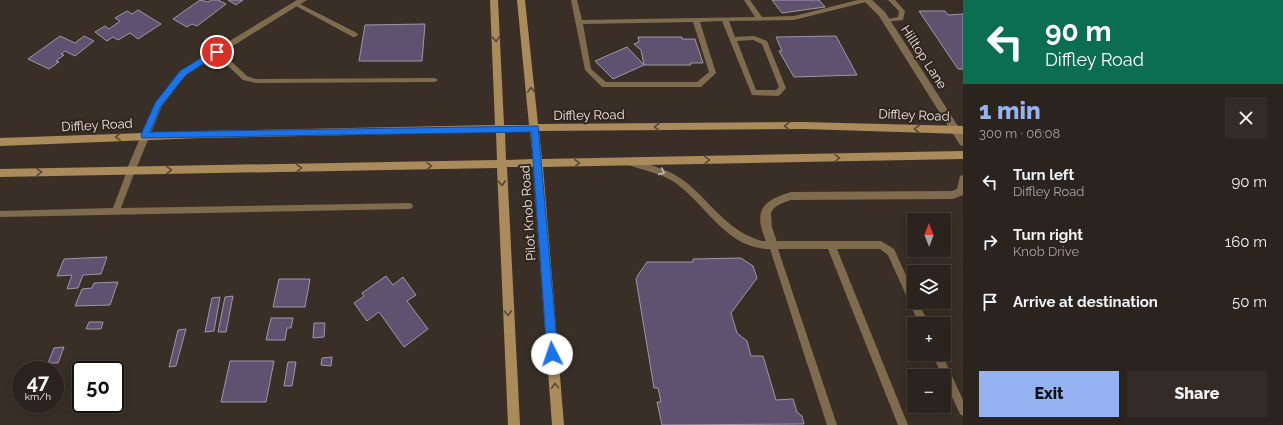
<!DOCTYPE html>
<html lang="en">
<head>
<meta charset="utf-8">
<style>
	:root { --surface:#2b231d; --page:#332b26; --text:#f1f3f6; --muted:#a6a4a4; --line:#47403b; --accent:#95b2f1 }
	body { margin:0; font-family:Raleway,sans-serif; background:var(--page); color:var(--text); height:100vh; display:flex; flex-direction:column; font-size:15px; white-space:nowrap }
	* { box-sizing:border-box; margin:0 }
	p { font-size:13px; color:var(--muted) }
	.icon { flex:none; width:22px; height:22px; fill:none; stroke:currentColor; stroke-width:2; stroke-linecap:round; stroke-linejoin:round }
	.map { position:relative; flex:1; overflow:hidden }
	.details { display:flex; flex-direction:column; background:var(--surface); width:320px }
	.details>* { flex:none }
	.guide { background:#0b6e4f; color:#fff; overflow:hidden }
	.needle { width:26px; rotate:359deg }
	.buttons { position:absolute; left:907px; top:213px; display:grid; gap:8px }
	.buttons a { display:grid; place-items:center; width:44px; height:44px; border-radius:0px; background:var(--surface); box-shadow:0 2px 10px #0003,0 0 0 1px var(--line); font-size:20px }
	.speed { position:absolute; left:12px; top:361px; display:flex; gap:8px; font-size:20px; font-weight:700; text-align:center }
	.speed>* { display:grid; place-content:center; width:52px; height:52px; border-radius:50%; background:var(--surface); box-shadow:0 2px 10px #0003,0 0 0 1px var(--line); line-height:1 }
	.speed small { font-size:10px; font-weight:400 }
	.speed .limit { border:2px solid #111; border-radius:6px; background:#fff; color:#111 }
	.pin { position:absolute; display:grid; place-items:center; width:34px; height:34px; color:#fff; margin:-17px; border:2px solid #fff; border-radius:50%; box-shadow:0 1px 4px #0007 }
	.me { position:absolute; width:44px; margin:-22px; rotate:356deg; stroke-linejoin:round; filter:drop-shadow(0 0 3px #0008) }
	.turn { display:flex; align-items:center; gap:14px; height:84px; padding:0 16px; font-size:18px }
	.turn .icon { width:52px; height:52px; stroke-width:2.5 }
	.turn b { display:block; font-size:28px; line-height:34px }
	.round { display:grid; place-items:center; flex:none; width:42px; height:42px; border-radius:0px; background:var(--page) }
	.headline { display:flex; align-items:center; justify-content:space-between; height:68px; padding:0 16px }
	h1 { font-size:24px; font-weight:800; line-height:30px; color:var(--accent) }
	.primary-button { display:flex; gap:8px; margin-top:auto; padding:8px 16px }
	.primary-button a { flex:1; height:46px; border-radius:0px; background:var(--accent); color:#111; font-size:16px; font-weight:800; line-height:46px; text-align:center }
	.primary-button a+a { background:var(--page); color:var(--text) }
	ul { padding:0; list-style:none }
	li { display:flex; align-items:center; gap:12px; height:60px; padding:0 16px }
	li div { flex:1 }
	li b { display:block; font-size:15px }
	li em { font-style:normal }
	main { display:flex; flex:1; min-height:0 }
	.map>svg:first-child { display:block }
	.building { fill:#5e5270; stroke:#9d98a6 }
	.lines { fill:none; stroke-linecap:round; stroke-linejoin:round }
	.lane { fill:#7f6b4e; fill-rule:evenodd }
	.street { fill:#7f6b4e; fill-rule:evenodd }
	.secondary { fill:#ab8a5c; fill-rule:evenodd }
	.oneway { stroke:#5a4833 }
	.oneway2 { stroke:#c6bbae }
	.route { fill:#1a73e8; stroke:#114b97 }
	.labels { text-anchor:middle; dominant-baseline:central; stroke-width:4; stroke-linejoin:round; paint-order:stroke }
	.street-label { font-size:13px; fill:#ede6e1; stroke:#2f251d }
</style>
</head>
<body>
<main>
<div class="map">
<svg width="963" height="425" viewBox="0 0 963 425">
	<rect width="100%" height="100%" fill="#392f27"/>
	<g class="building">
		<path d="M200,0L208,2L211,0H218L226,4L197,26L192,24L187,27L173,19Z"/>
		<path d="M228,0H243L236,5Z"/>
		<path d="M772,0H819L825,7L782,13Z"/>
		<path d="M138,10L161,24L138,39L130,33L118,40L113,37L107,41L95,32L105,26L109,29L120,21L115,18L127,11L132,14Z"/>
		<path d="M919,11H945L948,15L963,14V69H958Z"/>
		<path d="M425,24L422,61H359L365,25Z"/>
		<path d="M60,36L75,43L84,36L94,41L75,56L65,51L61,54L64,55L56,61L59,62L49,69L28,59Z"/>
		<path d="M836,36L857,75L794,77L779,51H782L776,37Z"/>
		<path d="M638,37H682V39H695L703,63H690L691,65H644L641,50L634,44L639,42Z"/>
		<path d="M627,47L644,65L613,79L595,61Z"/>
		<path d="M107,257L101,274L83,275L78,288L67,289L72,275L57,276L64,259Z"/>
		<path d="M741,258L753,266L757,278L731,313L737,333L747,341L751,356H763L776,400L793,399L797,412L802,416L804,424L662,425L657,402H661L658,388H654L636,279L638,275L647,262H693V259Z"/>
		<path d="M386,276L393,285L403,277L416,295L407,301L428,329L404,347L379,312L367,321L354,303L364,296L362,293Z"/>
		<path d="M279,279H310L305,307H273Z"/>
		<path d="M118,282L110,305L75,306L82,289L92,288L94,283Z"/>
		<path d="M233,296L226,332H218L225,297Z"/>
		<path d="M220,297L214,331L205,332L212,298Z"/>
		<path d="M271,318H293L291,328H287L285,340H266Z"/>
		<path d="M89,322H103L101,329H86Z"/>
		<path d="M314,323H325L324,337L313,338Z"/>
		<path d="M186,329L176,366L169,367L178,330Z"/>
		<path d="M64,347L58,363H48L54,348Z"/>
		<path d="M332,357L331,366L321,365L322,358Z"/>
		<path d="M230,361H274L266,402H221Z"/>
		<path d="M288,362H296L292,386H284Z"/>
	</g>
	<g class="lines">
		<g class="lane">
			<path d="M571,0H577L582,20L755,17L744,0H750L762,17L794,16L858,0H869L866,2L794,20L729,21L735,37L754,36L767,41L786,88L780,95L778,96L752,95L722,21L700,22L716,73L701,87H602L585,70ZM693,22L709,72L697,82H606L591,69L583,24ZM753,40L762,44L779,87L776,90H756L737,41Z"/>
			<path d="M888,0H895L904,10L905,11L903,20L884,22V20L898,17L899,11Z"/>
			<path d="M298,3L357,33L358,35L355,37H353L296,6L295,5Z"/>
			<path d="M215,50H219L247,76L256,79L435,78L438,80L435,82L256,83L243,80L215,54Z"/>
			<path d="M631,160C649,164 668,169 683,180C711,201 726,231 762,241H881L894,249L914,293V302H918L929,324H919L888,255L880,249H837L908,425H898L828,249H778L837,425H827L770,249C727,249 707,206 677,184C662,173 645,171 628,165L627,163L628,161Z"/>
			<path d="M131,168L135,171L121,208L409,203L412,204L413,206L412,208L409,209L0,217V211L113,208L127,171Z"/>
			<path d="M932,354H942L963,400V416L960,414L944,380V376H942Z"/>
		</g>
		<g class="street">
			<path d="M297,0H307L186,75L162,106L134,174H128L126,171L154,105L180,71Z"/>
			<path d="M863,0H872L885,12L963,134V146L960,145L879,16Z"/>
			<path d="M963,175V195L953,199L791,200C783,203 774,205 771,213L772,227L778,245L777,248L773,250L769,248C754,216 756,202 791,192L952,191L957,189L960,176Z"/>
		</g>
		<path class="secondary" d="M490,0H498L504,125H529L517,0H525L538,124L803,122L963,126V134L803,129L539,131L542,159L963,151V159L543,167L564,425H552L533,167H507L520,425H508L497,168L0,177V169L497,160L496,132L201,138L0,146V138L201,131L495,125ZM505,132H530L533,159L506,160Z"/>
	</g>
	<defs><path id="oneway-chevron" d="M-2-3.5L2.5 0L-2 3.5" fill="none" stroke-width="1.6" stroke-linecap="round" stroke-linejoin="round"/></defs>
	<g class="oneway">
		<use href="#oneway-chevron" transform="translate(496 39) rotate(88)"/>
		<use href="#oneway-chevron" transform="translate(531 90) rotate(-96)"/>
		<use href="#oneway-chevron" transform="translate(787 126) rotate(-179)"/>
		<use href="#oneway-chevron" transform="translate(657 127) rotate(179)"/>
		<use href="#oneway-chevron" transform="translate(917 129) rotate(-178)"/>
		<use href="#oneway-chevron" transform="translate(118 137) rotate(177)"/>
		<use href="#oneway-chevron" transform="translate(837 158) rotate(-1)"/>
		<use href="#oneway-chevron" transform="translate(707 160) rotate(-1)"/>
		<use href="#oneway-chevron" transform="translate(577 163) rotate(-1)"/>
		<use href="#oneway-chevron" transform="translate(429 166) rotate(-1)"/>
		<use href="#oneway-chevron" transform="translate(299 168) rotate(-1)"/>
		<use href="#oneway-chevron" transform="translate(169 170) rotate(-1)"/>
		<use href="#oneway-chevron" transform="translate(39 172) rotate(-1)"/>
		<use href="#oneway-chevron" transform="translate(502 183) rotate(87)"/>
		<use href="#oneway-chevron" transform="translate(508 313) rotate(87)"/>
		<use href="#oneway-chevron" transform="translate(555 386) rotate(-94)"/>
	</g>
	<use class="oneway2" href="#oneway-chevron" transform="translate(662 172) rotate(25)"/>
	<path class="route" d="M214,50H217L221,52L186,75L161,106L150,132L538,126L558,354L556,357L552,359L549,357L547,354L531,132L142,138L141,135L155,103L180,71Z"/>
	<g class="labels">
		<g class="street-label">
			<text transform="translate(924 57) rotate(57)">Hilltop Lane</text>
			<text transform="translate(589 115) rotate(-1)">Diffley Road</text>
			<text transform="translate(914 115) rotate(2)">Diffley Road</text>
			<text transform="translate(97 125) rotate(-3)">Diffley Road</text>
			<text transform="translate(528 213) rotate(-94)">Pilot Knob Road</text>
		</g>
	</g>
</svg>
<div class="buttons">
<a><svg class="needle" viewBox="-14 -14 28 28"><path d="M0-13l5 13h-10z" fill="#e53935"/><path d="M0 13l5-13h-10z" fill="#a6a4a4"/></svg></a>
<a><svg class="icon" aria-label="layers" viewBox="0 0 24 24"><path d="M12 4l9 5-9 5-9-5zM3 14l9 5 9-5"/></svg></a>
<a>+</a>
<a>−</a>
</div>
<div class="speed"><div>47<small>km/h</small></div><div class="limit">50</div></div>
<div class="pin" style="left:217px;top:52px;background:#d93025"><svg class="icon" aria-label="arrive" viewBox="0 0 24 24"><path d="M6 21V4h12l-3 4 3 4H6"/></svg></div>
<svg class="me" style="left:552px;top:354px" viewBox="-20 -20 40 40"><circle r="19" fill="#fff"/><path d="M0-13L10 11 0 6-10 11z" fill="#1a73e8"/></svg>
</div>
<section class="details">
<div class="guide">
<div class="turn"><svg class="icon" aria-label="left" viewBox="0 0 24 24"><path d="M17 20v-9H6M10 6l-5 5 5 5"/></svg><div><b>90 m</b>Diffley Road</div></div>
</div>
<div class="headline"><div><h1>1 min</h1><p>300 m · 06:08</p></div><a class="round"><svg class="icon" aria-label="close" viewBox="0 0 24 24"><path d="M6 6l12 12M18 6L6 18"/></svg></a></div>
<ul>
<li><svg class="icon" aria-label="left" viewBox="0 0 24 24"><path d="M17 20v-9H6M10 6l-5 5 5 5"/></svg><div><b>Turn left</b><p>Diffley Road</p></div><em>90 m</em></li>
<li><svg class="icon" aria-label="right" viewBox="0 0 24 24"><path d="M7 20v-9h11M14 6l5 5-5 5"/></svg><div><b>Turn right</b><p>Knob Drive</p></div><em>160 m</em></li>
<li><svg class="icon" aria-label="arrive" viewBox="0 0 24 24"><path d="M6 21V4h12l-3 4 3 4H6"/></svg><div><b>Arrive at destination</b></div><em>50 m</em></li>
</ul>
<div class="primary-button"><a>Exit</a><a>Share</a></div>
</section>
</main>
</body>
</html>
